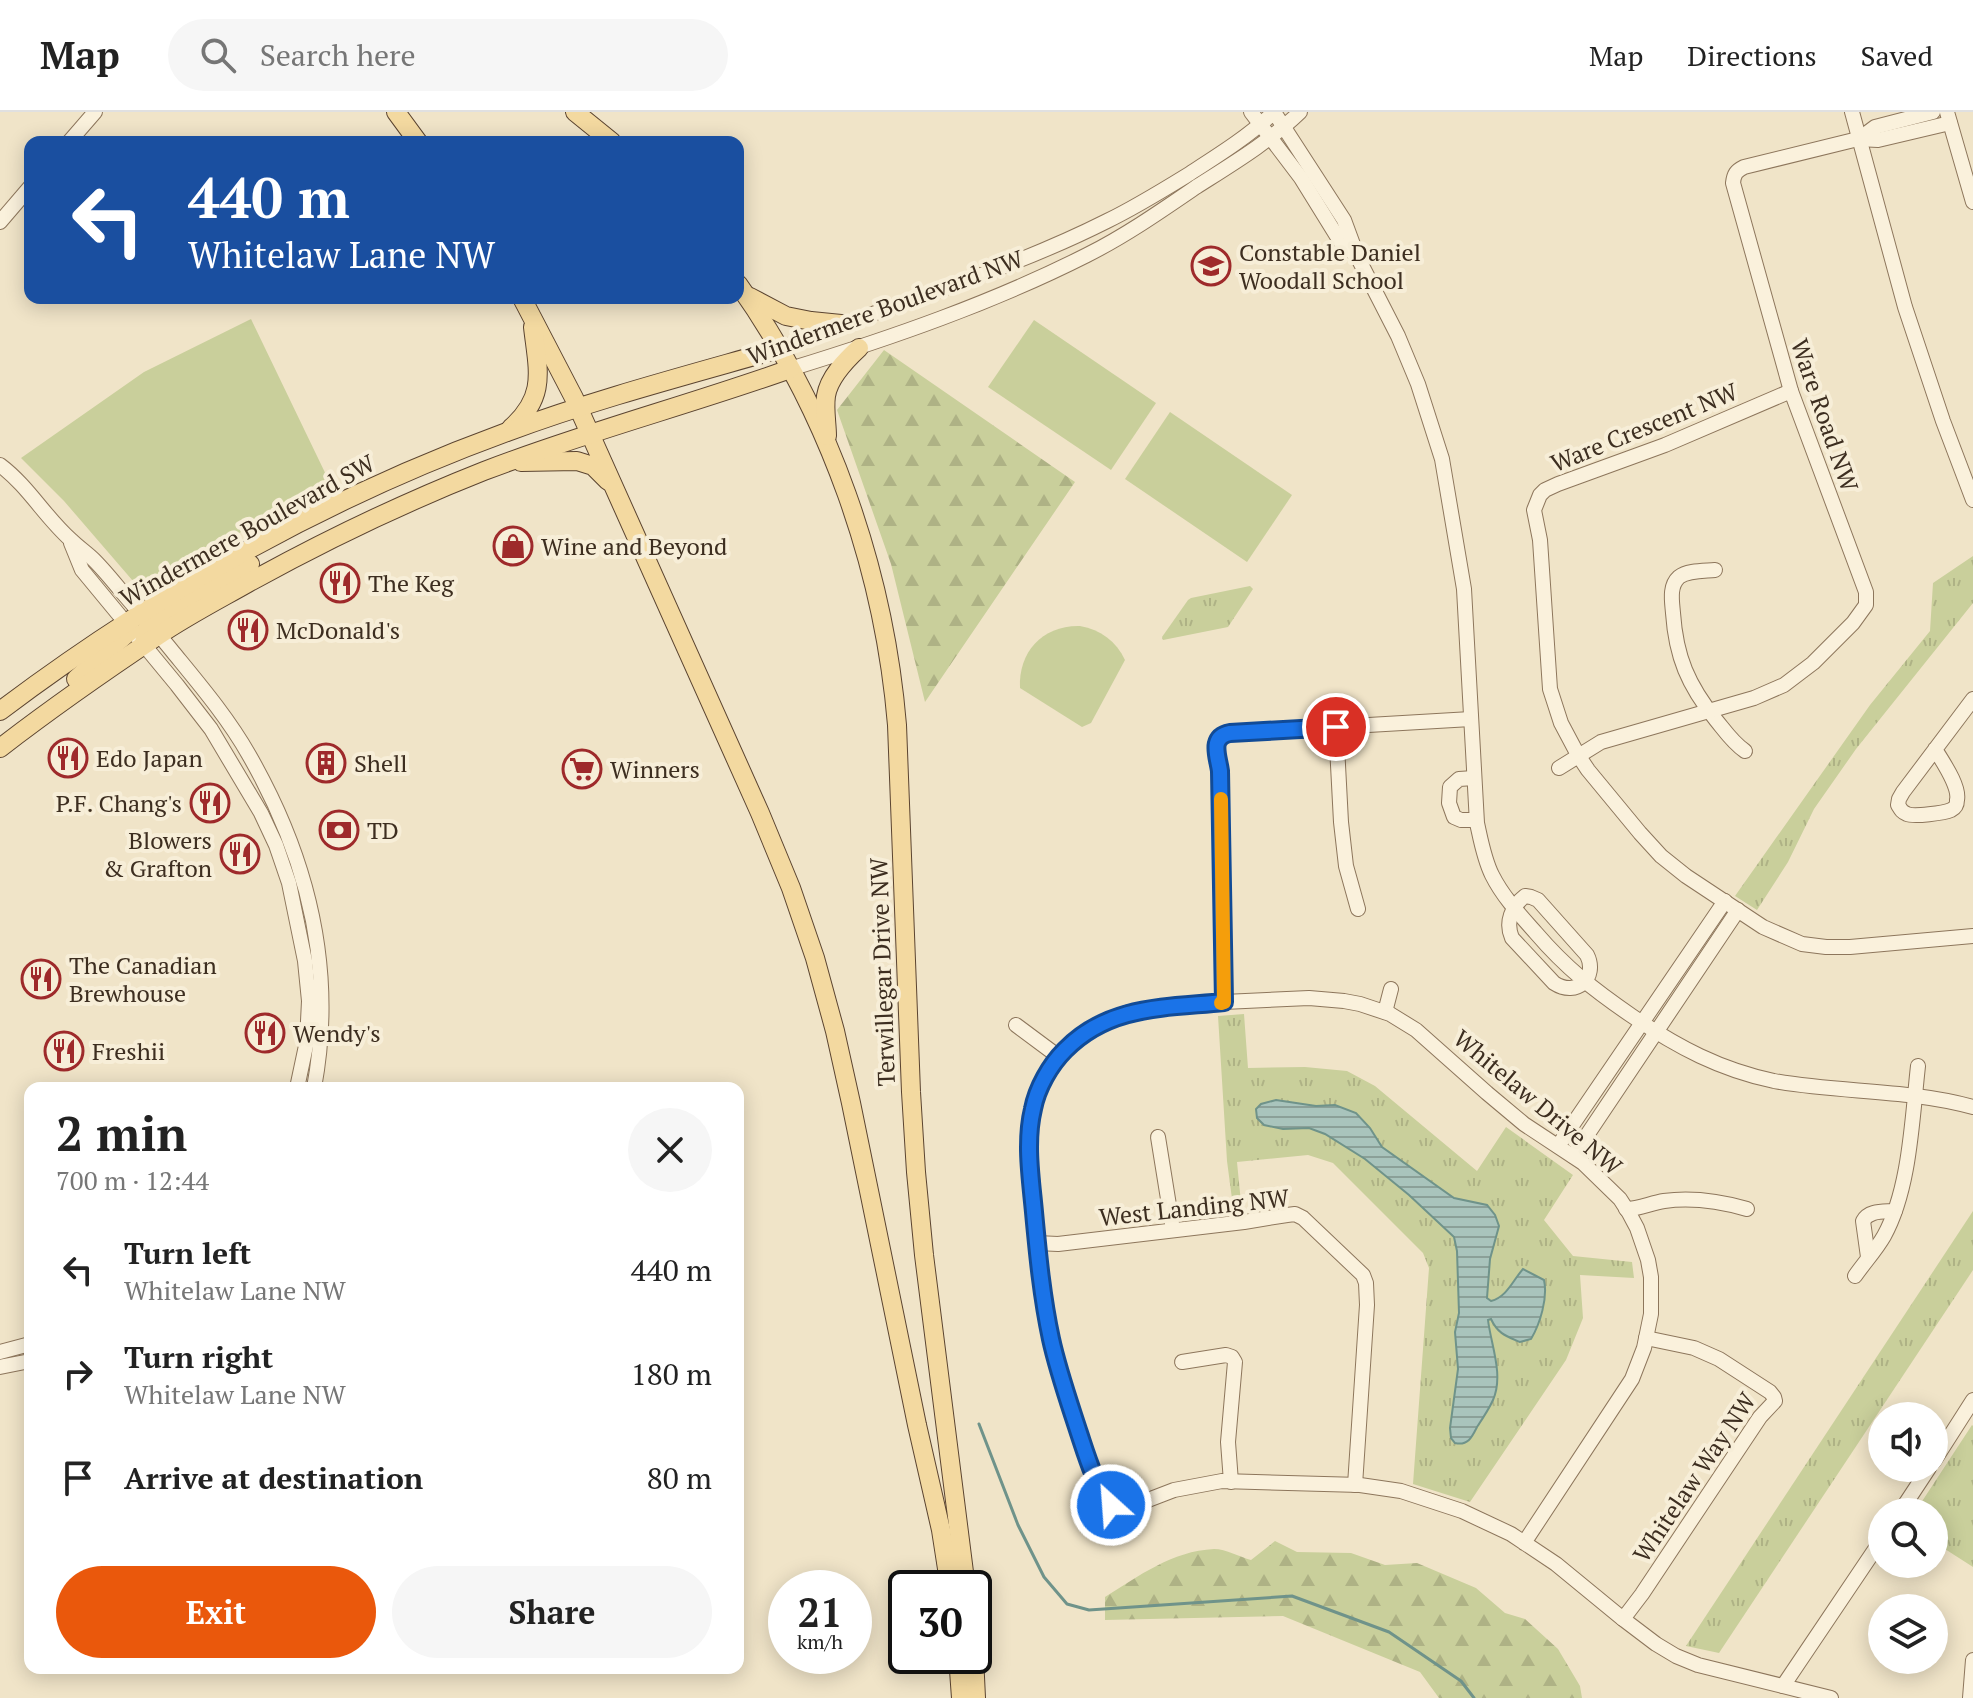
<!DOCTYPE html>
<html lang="en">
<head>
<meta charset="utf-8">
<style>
	:root { --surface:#fff; --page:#f6f6f6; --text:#222; --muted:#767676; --line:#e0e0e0; --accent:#ea580c }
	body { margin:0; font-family:"PT Serif",serif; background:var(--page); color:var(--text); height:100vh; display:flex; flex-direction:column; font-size:30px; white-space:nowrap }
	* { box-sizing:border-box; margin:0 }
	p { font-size:26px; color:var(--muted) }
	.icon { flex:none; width:44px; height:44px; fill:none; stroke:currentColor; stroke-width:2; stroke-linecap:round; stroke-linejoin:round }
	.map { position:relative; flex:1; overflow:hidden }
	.drawer { position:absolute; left:24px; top:970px; width:720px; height:592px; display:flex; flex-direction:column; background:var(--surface); border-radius:16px; box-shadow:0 4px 20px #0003 }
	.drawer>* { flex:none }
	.hud { position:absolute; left:24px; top:24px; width:720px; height:168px; border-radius:16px; box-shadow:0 4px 20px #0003; background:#1a4fa0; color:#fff; overflow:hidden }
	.buttons { position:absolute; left:1868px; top:1290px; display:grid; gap:16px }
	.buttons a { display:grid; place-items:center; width:80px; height:80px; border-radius:50%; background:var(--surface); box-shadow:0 4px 20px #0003; font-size:40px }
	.speed { position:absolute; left:768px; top:1458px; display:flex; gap:16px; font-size:40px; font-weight:700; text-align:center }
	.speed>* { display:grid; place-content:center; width:104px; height:104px; border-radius:50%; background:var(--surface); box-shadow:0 4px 20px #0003; line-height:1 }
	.speed small { font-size:20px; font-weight:400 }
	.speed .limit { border:4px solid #111; border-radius:12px; background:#fff; color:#111 }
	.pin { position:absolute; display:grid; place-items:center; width:68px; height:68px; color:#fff; margin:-34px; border:4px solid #fff; border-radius:50%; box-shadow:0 2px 8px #0007 }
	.me { position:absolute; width:88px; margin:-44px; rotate:334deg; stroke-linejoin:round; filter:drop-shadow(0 0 6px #0008) }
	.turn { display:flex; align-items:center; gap:28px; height:168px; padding:0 32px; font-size:36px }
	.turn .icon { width:104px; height:104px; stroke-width:2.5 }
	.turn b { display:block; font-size:56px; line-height:68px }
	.round { display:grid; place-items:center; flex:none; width:84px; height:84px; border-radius:42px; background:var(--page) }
	.head { display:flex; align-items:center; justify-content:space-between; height:136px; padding:0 32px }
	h1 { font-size:48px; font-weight:600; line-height:60px }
	.cta { display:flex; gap:16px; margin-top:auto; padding:16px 32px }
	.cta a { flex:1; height:92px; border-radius:48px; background:var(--accent); color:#fff; font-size:32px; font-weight:600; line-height:92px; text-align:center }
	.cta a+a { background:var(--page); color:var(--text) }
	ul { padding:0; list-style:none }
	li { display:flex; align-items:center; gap:24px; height:104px; padding:0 32px }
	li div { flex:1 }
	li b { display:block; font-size:30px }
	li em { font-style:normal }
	header { display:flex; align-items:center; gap:48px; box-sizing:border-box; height:112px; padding:0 40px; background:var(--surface); border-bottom:2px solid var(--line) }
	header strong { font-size:38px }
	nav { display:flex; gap:44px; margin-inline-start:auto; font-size:28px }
	.search { width:560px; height:72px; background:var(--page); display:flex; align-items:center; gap:20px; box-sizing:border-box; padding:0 28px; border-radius:44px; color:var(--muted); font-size:30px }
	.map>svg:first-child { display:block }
	.grass { fill:#c9cf9b }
	.forest { fill:url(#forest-firs) }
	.park { fill:url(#park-tufts) }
	.water { fill:url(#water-rules); stroke:#6f938a; stroke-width:2 }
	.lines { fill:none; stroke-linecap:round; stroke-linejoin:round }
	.stream { stroke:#6f938a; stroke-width:3 }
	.minor-casing { stroke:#8d765c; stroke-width:16 }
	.major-casing { stroke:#5b4430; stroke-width:20 }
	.minor { stroke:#faf1dc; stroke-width:14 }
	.major { stroke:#f3d9a0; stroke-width:18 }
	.route-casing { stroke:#114b97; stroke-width:20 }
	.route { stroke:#1a73e8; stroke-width:14 }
	.slow { stroke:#f59e0b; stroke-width:14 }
	.labels { text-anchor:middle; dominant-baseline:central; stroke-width:8; stroke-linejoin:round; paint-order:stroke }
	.poi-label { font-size:24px; fill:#3d2e20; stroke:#f7eed8; text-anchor:start }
	.street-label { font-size:24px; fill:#3d2e20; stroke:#f7eed8 }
</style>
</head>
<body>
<header>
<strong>Map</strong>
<div class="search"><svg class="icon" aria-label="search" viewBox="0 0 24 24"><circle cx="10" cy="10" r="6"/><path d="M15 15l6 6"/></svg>Search here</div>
<nav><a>Map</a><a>Directions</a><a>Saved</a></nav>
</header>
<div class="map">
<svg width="1973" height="1586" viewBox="0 0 1973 1586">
	<defs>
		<pattern id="forest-firs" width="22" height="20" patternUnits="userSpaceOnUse" patternTransform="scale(2)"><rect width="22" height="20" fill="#c9cf9b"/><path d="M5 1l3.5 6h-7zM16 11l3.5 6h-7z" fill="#aeb285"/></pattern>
		<pattern id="park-tufts" width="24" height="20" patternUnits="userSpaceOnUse" patternTransform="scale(2)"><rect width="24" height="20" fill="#c9cf9b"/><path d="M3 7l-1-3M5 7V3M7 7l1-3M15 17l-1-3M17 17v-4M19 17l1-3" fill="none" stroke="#aeb285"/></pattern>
		<pattern id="water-rules" width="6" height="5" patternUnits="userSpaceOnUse" patternTransform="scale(2)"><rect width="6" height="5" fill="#a9c4bc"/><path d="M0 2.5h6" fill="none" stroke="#8ba098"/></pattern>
	</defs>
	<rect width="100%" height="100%" fill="#f0e4c8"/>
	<g class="grass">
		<path d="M251,207L330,371L139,476L64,389L21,346L144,260Z"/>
		<path d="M1034,208L1156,291L1111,358L988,275Z"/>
		<path d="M1170,300L1292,383L1247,450L1125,367Z"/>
		<path d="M1080,514C1101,518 1116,529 1125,548L1091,611L1082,615L1020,576C1018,540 1043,513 1080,514Z"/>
	</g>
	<g class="forest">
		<path d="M884,238L1075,370L925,590L891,452L837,298Z"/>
		<path d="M1275,1429L1297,1440L1351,1441L1385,1453L1417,1451L1476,1476L1505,1501L1525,1507L1558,1537L1580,1574L1582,1586H1439L1420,1560L1283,1504L1105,1508V1485C1139,1464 1172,1439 1214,1437C1226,1437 1240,1445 1251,1448Z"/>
	</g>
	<g class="park">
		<path d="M1973,444V491L1856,637L1814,697L1788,750L1757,798L1735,784L1870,593L1930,519L1933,471Z"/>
		<path d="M1250,474L1253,477L1228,515L1163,528L1162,525L1188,488L1191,486Z"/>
		<path d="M1244,902L1248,956L1305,955L1347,959L1375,974L1477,1059L1506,1015L1573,1063L1544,1108L1573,1144L1632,1150L1634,1166L1580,1163L1583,1206L1566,1248L1470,1390L1413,1372L1429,1156L1423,1141L1333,1051L1308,1043L1237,1050L1242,1101L1234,1102L1227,1049L1218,904Z"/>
		<path d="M1973,1099V1158L1719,1541L1686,1534Z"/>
		<path d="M1972,1313L1973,1314V1455L1934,1430V1400H1915Z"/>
	</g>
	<path class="water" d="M1276,988L1316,994L1335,993L1356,1001L1370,1016L1382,1035L1454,1086L1487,1093L1495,1103L1499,1114L1490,1147L1487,1186L1491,1189C1507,1185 1513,1168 1523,1157L1544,1168C1548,1186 1540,1212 1531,1227L1520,1230C1506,1224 1498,1222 1491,1207L1488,1208C1491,1233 1504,1263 1493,1288C1489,1297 1483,1306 1477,1315C1472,1325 1468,1334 1455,1331L1451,1326L1450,1316L1458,1257L1455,1220L1459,1201L1457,1139L1454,1125L1409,1083L1365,1047L1325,1022L1309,1016L1283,1017L1264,1013L1257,1006L1256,997L1261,992Z"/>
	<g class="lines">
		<path class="stream" d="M979,1312L1018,1413L1044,1465L1067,1492L1089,1498L1292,1484L1389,1520L1461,1569L1474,1586"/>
		<defs>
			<g id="minor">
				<path d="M1251,0L1301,66L1340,129L1355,143"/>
				<path d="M1852,0L1905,195L1943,309L1973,388"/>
				<path d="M1947,0L1973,90"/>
				<path d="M1859,27L1875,15L1933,0"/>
				<path d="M69,30L95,0"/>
				<path d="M0,110L30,75"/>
				<path d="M779,237C888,193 1002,162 1107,109C1134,96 1160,80 1186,64C1217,44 1248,25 1274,0L1344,108L1358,146L1398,224L1418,272L1442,347L1464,477L1477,711C1481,729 1484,747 1492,763C1503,785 1520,803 1536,821C1566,856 1594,878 1632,904C1677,935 1721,958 1774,969C1840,981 1908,977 1973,995"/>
				<path d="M790,257C891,226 992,191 1087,143C1125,124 1161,99 1196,75C1232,52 1269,30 1300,0"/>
				<path d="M1791,279L1665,333L1558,372L1545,378L1540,383L1534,398L1540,428L1550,577L1561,611L1578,643L1588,658L1640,721L1661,744L1686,764L1763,815L1802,832L1826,835H1850L1973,824"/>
				<path d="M0,353C28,374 45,405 71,428C78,435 87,441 94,448C104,458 113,469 122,480C139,500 157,520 173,540C200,573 228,606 249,643C308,746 336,858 314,976"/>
				<path d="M71,431L82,458L177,573L211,617L261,701L276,733L289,771L305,849L309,889L307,929L297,976"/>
				<path d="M1715,458C1704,459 1688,458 1679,465C1669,474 1672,489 1673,501C1676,545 1688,573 1716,608C1725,619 1733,631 1745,639"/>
				<path d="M1336,615L1341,710L1346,754L1358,797"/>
				<path d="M1935,637C1942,649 1960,674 1957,688C1957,694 1955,696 1951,698C1944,701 1914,705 1907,702C1902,700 1901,698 1898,693L1899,687L1903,680L1973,587"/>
				<path d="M1559,656L1601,630L1754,586L1784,573L1813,551L1853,511L1866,493V480L1791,279L1733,71C1734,62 1736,59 1744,55L1858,27L1878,28L1950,11"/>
				<path d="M1474,666L1459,667L1450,675L1449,691L1454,705L1461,708H1476"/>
				<path d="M1525,784L1531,785L1538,788L1587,843C1598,865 1577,886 1554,871L1512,826C1505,810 1512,794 1525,784Z"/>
				<path d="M1224,890L1220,659C1218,644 1209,625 1230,621L1471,607"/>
				<path d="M1385,900L1391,877"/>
				<path d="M1016,913L1059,945"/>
				<path d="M1158,1025L1173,1118"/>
				<path d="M1558,1034L1725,789"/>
				<path d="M1573,1044L1738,798"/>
				<path d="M1626,1097C1639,1097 1651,1091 1664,1089C1693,1085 1719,1089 1747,1097"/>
				<path d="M1037,1131L1058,1132L1244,1110L1287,1103L1295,1102L1303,1106L1363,1163L1366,1171L1367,1193L1355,1373"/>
				<path d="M1868,1145L1863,1109C1869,1098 1883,1100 1895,1099"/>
				<path d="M1855,1164C1864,1151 1876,1138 1884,1124C1910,1077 1912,1007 1918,954"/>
				<path d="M0,1240L30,1232"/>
				<path d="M1182,1250L1226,1243L1232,1245L1235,1250L1228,1330L1231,1370"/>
				<path d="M0,1255L30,1249"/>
				<path d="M1934,1349L1973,1288"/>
				<path d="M1900,1400L1929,1356"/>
				<path d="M1524,1431L1632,1267L1644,1236L1651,1202V1165L1648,1148L1637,1116L1629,1101L1620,1087L1583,1051L1524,1012L1487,981L1416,918L1390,902L1360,892L1344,889L1309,886L1224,890L1156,896L1126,901L1112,906L1085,920L1063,940L1045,965L1033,996L1029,1032L1041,1169L1051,1227L1066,1282L1087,1344L1106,1387L1111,1393L1122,1398L1174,1378L1222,1369L1360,1373L1401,1379L1462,1399L1511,1422L1556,1452L1623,1507L1656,1532L1676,1544L1698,1553L1831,1586"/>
				<path d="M1623,1507L1642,1482L1760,1305L1775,1289L1774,1285L1770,1280L1719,1247L1694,1236L1646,1226"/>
				<path d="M1783,1574L1882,1427"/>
				<path d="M1970,1586L1973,1548"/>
			</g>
			<g id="major">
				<path d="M396,0L418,30"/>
				<path d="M575,0L612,30"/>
				<path d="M738,172C829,300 884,457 897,613L911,980L916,1060L924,1143L966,1476"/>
				<path d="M750,185L786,204L811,209L841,212"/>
				<path d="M522,186L574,286L760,701L791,776L815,846L835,919L851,991L917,1313L941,1418L950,1476"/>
				<path d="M511,316C547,284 538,259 533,215"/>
				<path d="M827,324C827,312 824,297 826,284C829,265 846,248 859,236"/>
				<path d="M521,350L577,349L593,354L608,369"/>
				<path d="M144,532L146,518L151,513L250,452"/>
				<path d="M76,567L131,518"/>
				<path d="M0,599C154,483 326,386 507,320C596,287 688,263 779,237"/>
				<path d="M0,636C52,596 105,559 159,523C187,504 218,488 248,471C324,429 403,391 484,359C585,320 689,293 790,257"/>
				<path d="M958,1544L961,1586"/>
				<path d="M974,1544L976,1586"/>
			</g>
		</defs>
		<use href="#minor" class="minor-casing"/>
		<use href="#major" class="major-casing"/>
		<use href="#minor" class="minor"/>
		<use href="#major" class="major"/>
	</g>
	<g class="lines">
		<defs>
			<path id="route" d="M1111,1393C1095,1373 1087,1345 1079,1321C1069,1290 1058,1259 1051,1227C1042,1185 1038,1143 1034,1100C1031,1067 1025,1030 1033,997C1037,976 1050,953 1065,938C1109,893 1165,896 1224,890L1220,659C1218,644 1209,625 1230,621L1336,615"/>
		</defs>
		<use href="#route" class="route-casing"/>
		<use href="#route" class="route"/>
		<path class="slow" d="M1221,687L1224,890L1221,891"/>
	</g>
	<defs>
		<symbol id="school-ring" viewBox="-11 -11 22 22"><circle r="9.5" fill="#f7eed8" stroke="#9e2a2b" stroke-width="1.5"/><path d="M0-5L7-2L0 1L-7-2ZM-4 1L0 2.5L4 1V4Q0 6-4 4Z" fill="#9e2a2b"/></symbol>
		<symbol id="shop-ring" viewBox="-11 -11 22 22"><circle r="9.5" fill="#f7eed8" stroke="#9e2a2b" stroke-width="1.5"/><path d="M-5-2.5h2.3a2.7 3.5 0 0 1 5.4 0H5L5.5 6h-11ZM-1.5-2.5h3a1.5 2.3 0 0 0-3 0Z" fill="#9e2a2b"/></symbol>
		<symbol id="restaurant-ring" viewBox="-11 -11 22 22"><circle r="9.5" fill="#f7eed8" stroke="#9e2a2b" stroke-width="1.5"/><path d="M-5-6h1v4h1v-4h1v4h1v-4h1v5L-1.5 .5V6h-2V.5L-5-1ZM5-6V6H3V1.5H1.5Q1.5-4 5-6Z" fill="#9e2a2b"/></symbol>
		<symbol id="building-ring" viewBox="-11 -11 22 22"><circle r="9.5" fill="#f7eed8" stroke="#9e2a2b" stroke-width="1.5"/><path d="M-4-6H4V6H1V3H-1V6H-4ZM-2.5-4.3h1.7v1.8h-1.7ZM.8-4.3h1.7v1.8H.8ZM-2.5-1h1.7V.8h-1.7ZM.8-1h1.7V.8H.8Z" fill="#9e2a2b"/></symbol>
		<symbol id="supermarket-ring" viewBox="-11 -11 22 22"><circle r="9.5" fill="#f7eed8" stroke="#9e2a2b" stroke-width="1.5"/><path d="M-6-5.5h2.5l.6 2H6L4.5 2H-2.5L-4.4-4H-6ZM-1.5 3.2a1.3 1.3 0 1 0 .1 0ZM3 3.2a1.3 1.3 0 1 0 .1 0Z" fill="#9e2a2b"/></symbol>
		<symbol id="bank-ring" viewBox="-11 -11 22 22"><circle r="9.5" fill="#f7eed8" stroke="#9e2a2b" stroke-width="1.5"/><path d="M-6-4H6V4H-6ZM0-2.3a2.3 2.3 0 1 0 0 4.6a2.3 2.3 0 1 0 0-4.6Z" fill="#9e2a2b"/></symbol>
	</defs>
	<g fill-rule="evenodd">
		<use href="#school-ring" x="1189" y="132" width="44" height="44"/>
		<use href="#shop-ring" x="491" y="412" width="44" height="44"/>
		<use href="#restaurant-ring" x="318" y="449" width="44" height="44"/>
		<use href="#restaurant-ring" x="226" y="496" width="44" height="44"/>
		<use href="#restaurant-ring" x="46" y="624" width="44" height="44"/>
		<use href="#building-ring" x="304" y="629" width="44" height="44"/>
		<use href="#supermarket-ring" x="560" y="635" width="44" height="44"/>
		<use href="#restaurant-ring" x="188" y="669" width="44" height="44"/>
		<use href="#bank-ring" x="317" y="696" width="44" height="44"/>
		<use href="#restaurant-ring" x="218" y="720" width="44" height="44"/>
		<use href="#restaurant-ring" x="19" y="845" width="44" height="44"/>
		<use href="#restaurant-ring" x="243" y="899" width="44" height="44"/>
		<use href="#restaurant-ring" x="42" y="917" width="44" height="44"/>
	</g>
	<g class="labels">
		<g class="poi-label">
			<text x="1239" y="140">Constable Daniel<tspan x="1239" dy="28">Woodall School</tspan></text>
			<text x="541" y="434">Wine and Beyond</text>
			<text x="368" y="471">The Keg</text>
			<text x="276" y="518">McDonald's</text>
			<text x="96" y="646">Edo Japan</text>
			<text x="354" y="651">Shell</text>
			<text x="610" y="657">Winners</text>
			<text x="182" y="691" text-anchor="end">P.F. Chang's</text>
			<text x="367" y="718">TD</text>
			<text x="212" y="728" text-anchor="end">Blowers<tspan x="212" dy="28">&amp; Grafton</tspan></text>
			<text x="69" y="853">The Canadian<tspan x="69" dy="28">Brewhouse</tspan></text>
			<text x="293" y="921">Wendy's</text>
			<text x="92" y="939">Freshii</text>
		</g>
		<g class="street-label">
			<text transform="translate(885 195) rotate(-20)">Windermere Boulevard NW</text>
			<text transform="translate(1825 303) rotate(71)">Ware Road NW</text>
			<text transform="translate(1644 315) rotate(-22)">Ware Crescent NW</text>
			<text transform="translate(247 418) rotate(-29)">Windermere Boulevard SW</text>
			<text transform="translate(882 860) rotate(-92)">Terwillegar Drive NW</text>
			<text transform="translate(1538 990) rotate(40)">Whitelaw Drive NW</text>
			<text transform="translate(1194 1095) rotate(-6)">West Landing NW</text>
			<text transform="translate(1694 1365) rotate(-56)">Whitelaw Way NW</text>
		</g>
	</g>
</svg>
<div class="buttons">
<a><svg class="icon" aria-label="sound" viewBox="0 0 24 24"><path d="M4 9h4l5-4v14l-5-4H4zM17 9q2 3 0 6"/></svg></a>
<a><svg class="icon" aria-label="search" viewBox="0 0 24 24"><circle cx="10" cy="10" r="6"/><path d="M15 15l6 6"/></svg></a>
<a><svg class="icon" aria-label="layers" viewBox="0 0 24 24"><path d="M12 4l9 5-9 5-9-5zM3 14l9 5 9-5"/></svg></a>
</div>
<div class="speed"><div>21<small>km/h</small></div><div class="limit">30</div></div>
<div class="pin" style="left:1336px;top:615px;background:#d93025"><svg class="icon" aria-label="arrive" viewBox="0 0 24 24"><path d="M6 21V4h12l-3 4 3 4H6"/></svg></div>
<svg class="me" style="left:1111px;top:1393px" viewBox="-20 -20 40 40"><circle r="17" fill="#1a73e8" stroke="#fff" stroke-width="3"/><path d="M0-11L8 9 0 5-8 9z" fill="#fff"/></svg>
<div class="hud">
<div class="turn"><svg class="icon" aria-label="left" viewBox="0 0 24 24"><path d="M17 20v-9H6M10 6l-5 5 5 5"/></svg><div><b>440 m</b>Whitelaw Lane NW</div></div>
</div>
<section class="drawer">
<div class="head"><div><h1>2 min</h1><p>700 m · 12:44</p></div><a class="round"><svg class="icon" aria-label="close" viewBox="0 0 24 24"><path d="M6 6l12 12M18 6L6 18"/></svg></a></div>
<ul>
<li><svg class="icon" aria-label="left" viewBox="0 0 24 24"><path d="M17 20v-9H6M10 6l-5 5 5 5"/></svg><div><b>Turn left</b><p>Whitelaw Lane NW</p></div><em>440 m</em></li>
<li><svg class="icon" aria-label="right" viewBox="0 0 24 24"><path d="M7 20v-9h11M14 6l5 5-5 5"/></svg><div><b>Turn right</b><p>Whitelaw Lane NW</p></div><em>180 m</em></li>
<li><svg class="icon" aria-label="arrive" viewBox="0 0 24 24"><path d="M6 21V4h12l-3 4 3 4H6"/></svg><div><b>Arrive at destination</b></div><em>80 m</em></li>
</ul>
<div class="cta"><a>Exit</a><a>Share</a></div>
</section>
</div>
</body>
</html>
